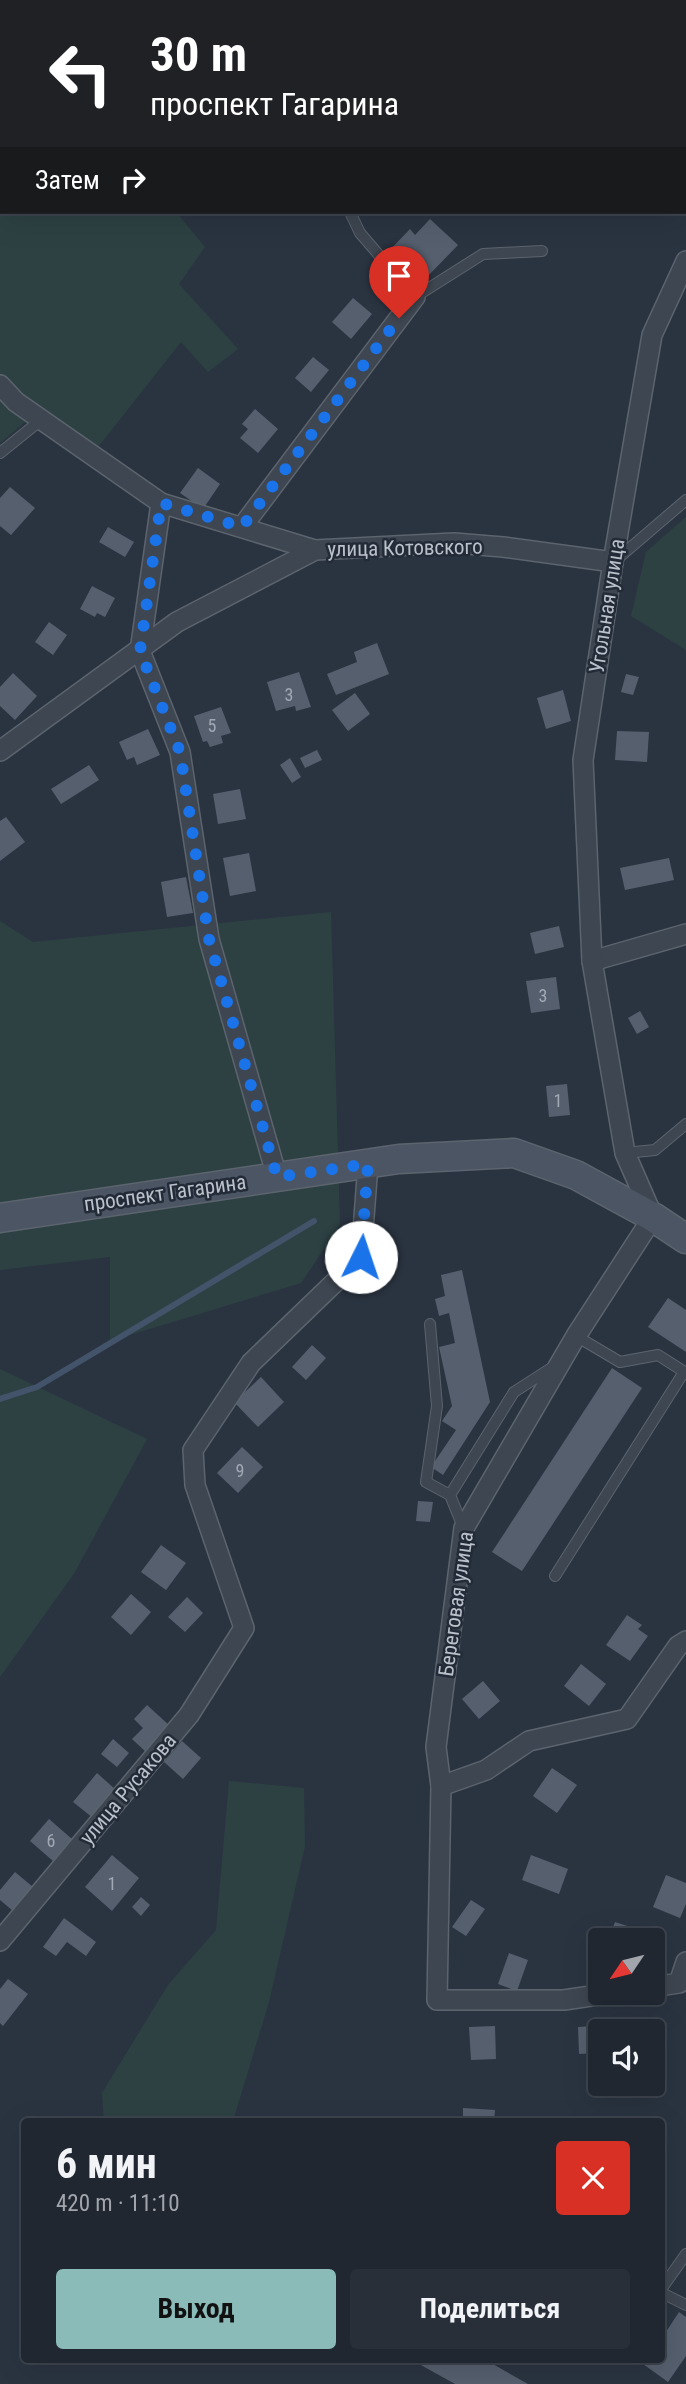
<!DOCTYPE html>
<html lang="ru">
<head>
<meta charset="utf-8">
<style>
	:root { --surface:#202731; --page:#282f39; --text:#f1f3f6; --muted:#a2a5ab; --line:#3d444d; --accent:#8bbbb9 }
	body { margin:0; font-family:"Roboto Condensed",sans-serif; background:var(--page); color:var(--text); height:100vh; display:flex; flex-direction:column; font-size:26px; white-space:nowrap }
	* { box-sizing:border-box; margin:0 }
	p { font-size:23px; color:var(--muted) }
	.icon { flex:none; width:38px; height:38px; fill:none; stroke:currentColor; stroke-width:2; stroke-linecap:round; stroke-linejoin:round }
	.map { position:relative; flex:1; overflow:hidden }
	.panel { position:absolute; left:21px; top:2118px; width:644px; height:245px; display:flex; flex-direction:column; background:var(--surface); border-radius:7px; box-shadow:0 7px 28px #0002,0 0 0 2px var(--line) }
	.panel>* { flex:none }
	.banner { position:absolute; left:0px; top:0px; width:686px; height:214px; box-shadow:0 7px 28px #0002,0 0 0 2px var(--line); background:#202124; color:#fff; overflow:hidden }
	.needle { width:46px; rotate:235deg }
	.controls { position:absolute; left:588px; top:1928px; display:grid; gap:14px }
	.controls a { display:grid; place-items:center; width:77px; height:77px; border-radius:7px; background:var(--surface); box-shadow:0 7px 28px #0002,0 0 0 2px var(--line); font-size:35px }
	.pin { position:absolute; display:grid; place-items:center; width:60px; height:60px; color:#fff; margin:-72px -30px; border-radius:50% 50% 50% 0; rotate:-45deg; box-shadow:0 0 7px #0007 }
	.pin .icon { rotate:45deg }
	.me { position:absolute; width:77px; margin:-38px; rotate:4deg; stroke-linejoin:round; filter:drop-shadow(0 0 5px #0008) }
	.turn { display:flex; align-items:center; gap:24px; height:147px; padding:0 35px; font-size:32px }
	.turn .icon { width:91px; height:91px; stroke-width:2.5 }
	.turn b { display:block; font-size:49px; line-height:60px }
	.then { display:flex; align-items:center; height:66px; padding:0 35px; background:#0003; gap:14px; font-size:26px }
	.round { display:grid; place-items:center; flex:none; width:74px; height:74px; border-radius:7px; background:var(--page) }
	.headline { display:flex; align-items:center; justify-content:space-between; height:119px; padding:0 35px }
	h1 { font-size:42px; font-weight:700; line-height:52px }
	.primary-button { display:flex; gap:14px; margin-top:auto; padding:14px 35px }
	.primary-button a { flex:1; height:80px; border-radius:7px; background:var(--accent); color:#111; font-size:28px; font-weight:700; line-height:80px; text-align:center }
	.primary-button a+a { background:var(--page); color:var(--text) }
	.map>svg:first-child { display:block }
	.green { fill:#2d4143 }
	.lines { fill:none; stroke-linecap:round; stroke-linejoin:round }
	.stream { stroke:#43536a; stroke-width:6 }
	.building { fill:#555f6e }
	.service-casing { stroke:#5c646e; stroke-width:12 }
	.minor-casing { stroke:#5c646e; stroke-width:22 }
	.secondary-casing { stroke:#5c646e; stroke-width:31 }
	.service { stroke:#3e4651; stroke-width:10 }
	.minor { stroke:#3e4651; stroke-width:19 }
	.secondary { stroke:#4c5564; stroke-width:28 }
	.route { stroke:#1a73e8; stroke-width:12; stroke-dasharray:0 21.6 }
	.labels { text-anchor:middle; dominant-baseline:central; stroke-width:5; stroke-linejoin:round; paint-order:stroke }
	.number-label { font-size:18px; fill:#a2a8b4 }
	.street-label { font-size:21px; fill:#bbc1cb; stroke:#222b37 }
</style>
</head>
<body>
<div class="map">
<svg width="686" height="2384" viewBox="0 0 686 2384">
	<rect width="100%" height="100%" fill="#2a3441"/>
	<g class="green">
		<path d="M0,0H201L2,2V212H176L205,247L179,284L238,349L208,372L181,342L98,447L37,412L0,443Z"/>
		<path d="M686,517V650L631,616L646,552Z"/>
		<path d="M331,912L340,1225L301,1283L110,1341V1257L0,1270V921L33,942Z"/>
		<path d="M0,1369L147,1439L75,1572L0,1677Z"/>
		<path d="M229,1781L304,1788L305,1846L269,2002L233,2121H104L102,2093L168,1985L216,1930Z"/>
	</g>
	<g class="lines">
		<path class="stream" d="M0,1399L37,1387L314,1221"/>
	</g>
	<g class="building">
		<path d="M430,219L458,245L427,277L413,264L406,272L387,253L410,229L415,235Z"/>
		<path d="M353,298L372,314L351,339L332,322Z"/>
		<path d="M313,357L329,370L311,392L295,378Z"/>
		<path d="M255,409L278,429L258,453L240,438L248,429L242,424Z"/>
		<path d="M198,468L220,484L203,509L180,493Z"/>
		<path d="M10,487L35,508L11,535L0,526V498Z"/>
		<path d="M108,527L134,542L125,557L99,542Z"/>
		<path d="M92,586L115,598L105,617L97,613L95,617L80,609Z"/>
		<path d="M49,622L67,635L53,655L35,642Z"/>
		<path d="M377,643L389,674L336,695L327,674L357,662L354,652Z"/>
		<path d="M299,672L311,707L296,711L295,706L276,711L267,682Z"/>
		<path d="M13,673L37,696L15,720L0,706V687Z"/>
		<path d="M626,674L639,677L633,695L621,692Z"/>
		<path d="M563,690L571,721L546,729L537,698Z"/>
		<path d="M355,693L370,714L348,731L332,710Z"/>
		<path d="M221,707L231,733L221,736L223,743L210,747L207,741L203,742L194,716Z"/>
		<path d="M148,729L160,755L137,765L134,757L127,760L119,742Z"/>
		<path d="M617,731L649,732L647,762L615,760Z"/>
		<path d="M317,750L322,760L305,768L300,758Z"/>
		<path d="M290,758L301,777L292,783L280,765Z"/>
		<path d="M89,765L99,780L61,804L51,789Z"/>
		<path d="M240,789L246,819L218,824L213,794Z"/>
		<path d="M6,817L25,842L0,861V821Z"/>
		<path d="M249,853L256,891L230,896L223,858Z"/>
		<path d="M669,858L674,880L625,890L620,868Z"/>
		<path d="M186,877L193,913L167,917L161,882Z"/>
		<path d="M559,926L564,947L535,954L530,933Z"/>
		<path d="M556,977L560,1009L531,1013L526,981Z"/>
		<path d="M640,1011L649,1027L637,1034L628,1018Z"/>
		<path d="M567,1084L570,1115L549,1117L546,1086Z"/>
		<path d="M462,1270L490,1402L443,1475L431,1467L456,1430L442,1421L452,1406L439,1347L455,1343L449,1313L439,1316L435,1299L445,1296L441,1275Z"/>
		<path d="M668,1298L686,1310V1352L648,1327Z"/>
		<path d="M312,1345L326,1358L306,1380L292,1367Z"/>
		<path d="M612,1368L642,1388L522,1571L492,1552Z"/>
		<path d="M261,1377L284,1402L258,1427L234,1402Z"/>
		<path d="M242,1447L263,1467L238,1493L217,1473Z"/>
		<path d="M418,1501L433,1502L430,1522L416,1521Z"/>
		<path d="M161,1545L186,1563L166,1590L141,1572Z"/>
		<path d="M131,1594L151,1612L131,1635L111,1617Z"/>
		<path d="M187,1597L203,1613L185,1632L168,1617Z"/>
		<path d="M627,1615L642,1625L638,1629L648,1636L630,1661L606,1645Z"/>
		<path d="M581,1664L606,1684L589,1706L564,1686Z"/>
		<path d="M483,1681L500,1701L479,1719L462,1699Z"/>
		<path d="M147,1705L170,1726L146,1752L132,1739L143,1728L134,1719Z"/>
		<path d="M113,1739L129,1753L117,1767L101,1754Z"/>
		<path d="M182,1741L201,1758L183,1779L164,1762Z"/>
		<path d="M552,1768L577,1785L557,1813L533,1796Z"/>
		<path d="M97,1773L116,1790L93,1818L73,1802Z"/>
		<path d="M49,1819L72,1839L53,1861L30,1841Z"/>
		<path d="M112,1855L139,1878L112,1911L85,1887Z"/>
		<path d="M531,1855L568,1869L559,1894L522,1880Z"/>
		<path d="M15,1872L33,1887L13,1911L0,1900V1890Z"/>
		<path d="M666,1875L686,1883V1904L680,1918L653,1907Z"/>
		<path d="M141,1897L150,1905L141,1916L132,1907Z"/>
		<path d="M471,1900L485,1909L466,1936L452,1927Z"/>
		<path d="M64,1918L96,1942L86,1956L67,1942L56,1956L43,1947Z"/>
		<path d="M615,1922L652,1934L649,1941H608Z"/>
		<path d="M509,1953L528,1960L517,1991L498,1984Z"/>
		<path d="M8,1979L28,1994L3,2026L0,2023V1989Z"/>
		<path d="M612,2025V2032H600V2053L579,2054L578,2027Z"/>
		<path d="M495,2026L496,2059L471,2060L469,2027Z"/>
		<path d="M463,2108L495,2110L494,2121H463Z"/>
		<path d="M679,2312L686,2317V2356L668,2382L643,2364L646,2359H662V2338Z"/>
		<path d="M410,2359H484L528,2384H455Z"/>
	</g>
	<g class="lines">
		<defs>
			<g id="service">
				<path d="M350,212L360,233L415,297L483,254L542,251"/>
				<path d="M0,453L41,420"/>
				<path d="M616,560L686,500"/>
				<path d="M625,1153L655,1150L686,1124"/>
				<path d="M430,1324L437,1406L426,1482L450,1495"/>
				<path d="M576,1336L620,1362L658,1355L686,1373"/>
				<path d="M463,1527L450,1495L514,1392L553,1367"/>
				<path d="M555,1576L684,1372"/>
				<path d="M662,2288L686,2254"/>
				<path d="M662,2293L686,2305"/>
			</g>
			<g id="minor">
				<path d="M0,385L16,402L161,503L315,550"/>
				<path d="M161,503L140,651L180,752L209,939L277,1177"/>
				<path d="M242,527L415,297"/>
				<path d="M0,751L177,622L315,550L454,543L503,547L613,562"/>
				<path d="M592,961L686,934"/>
				<path d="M441,1786L486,1770L529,1741L627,1719L678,1646L686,1641"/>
				<path d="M0,1941L189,1715L244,1628L195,1485L193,1450L251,1363L361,1257L368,1164"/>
				<path d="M653,1987L679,1983L686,1962"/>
				<path d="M611,1993L564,2000H437L441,1786L436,1747L464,1528L576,1336L653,1217L625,1153L592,961L583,760L613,562L652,335L686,261"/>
			</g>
			<path id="secondary" d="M0,1218L399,1159L514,1153L576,1175L653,1217L686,1239"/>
		</defs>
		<use href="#service" class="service-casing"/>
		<use href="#minor" class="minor-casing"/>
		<use href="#secondary" class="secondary-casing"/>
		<use href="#service" class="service"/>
		<use href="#minor" class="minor"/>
		<use href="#secondary" class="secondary"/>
	</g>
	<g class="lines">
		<path class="route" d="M361,1257L368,1164L277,1177L209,939L180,752L140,651L161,503L242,527L399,318"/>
	</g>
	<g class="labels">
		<g class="number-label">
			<text x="289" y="694">3</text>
			<text x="212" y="725">5</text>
			<text x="543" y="995">3</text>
			<text x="558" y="1100">1</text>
			<text x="240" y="1470">9</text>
			<text x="51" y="1840">6</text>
			<text x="112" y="1883">1</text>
		</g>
		<g class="street-label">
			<text transform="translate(405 548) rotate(-1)">улица Котовского</text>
			<text transform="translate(607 606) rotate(-81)">Угольная улица</text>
			<text transform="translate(165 1193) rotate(-8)">проспект Гагарина</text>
			<text transform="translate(456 1604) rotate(-82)">Береговая улица</text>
			<text transform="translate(128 1789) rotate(-50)">улица Русакова</text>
		</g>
	</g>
</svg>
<div class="controls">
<a><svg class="needle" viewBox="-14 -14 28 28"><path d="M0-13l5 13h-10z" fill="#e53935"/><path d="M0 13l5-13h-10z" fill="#a2a5ab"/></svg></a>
<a><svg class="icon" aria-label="sound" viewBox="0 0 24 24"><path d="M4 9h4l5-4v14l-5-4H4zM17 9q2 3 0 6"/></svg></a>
</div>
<div class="pin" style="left:399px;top:318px;background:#d93025"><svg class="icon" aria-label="arrive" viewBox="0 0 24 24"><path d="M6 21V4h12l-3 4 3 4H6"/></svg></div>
<svg class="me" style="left:361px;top:1257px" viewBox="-20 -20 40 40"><circle r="19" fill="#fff"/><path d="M0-13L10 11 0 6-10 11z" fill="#1a73e8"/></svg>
<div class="banner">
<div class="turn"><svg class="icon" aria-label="left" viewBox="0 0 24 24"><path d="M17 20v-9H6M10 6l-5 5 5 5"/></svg><div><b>30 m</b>проспект Гагарина</div></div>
<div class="then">Затем<svg class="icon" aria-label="right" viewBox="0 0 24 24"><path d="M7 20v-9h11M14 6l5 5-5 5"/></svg></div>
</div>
<section class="panel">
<div class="headline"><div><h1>6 мин</h1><p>420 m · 11:10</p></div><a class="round" style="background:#d93025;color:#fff"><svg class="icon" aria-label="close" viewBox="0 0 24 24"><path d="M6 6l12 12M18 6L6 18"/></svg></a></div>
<div class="primary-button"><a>Выход</a><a>Поделиться</a></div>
</section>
</div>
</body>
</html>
